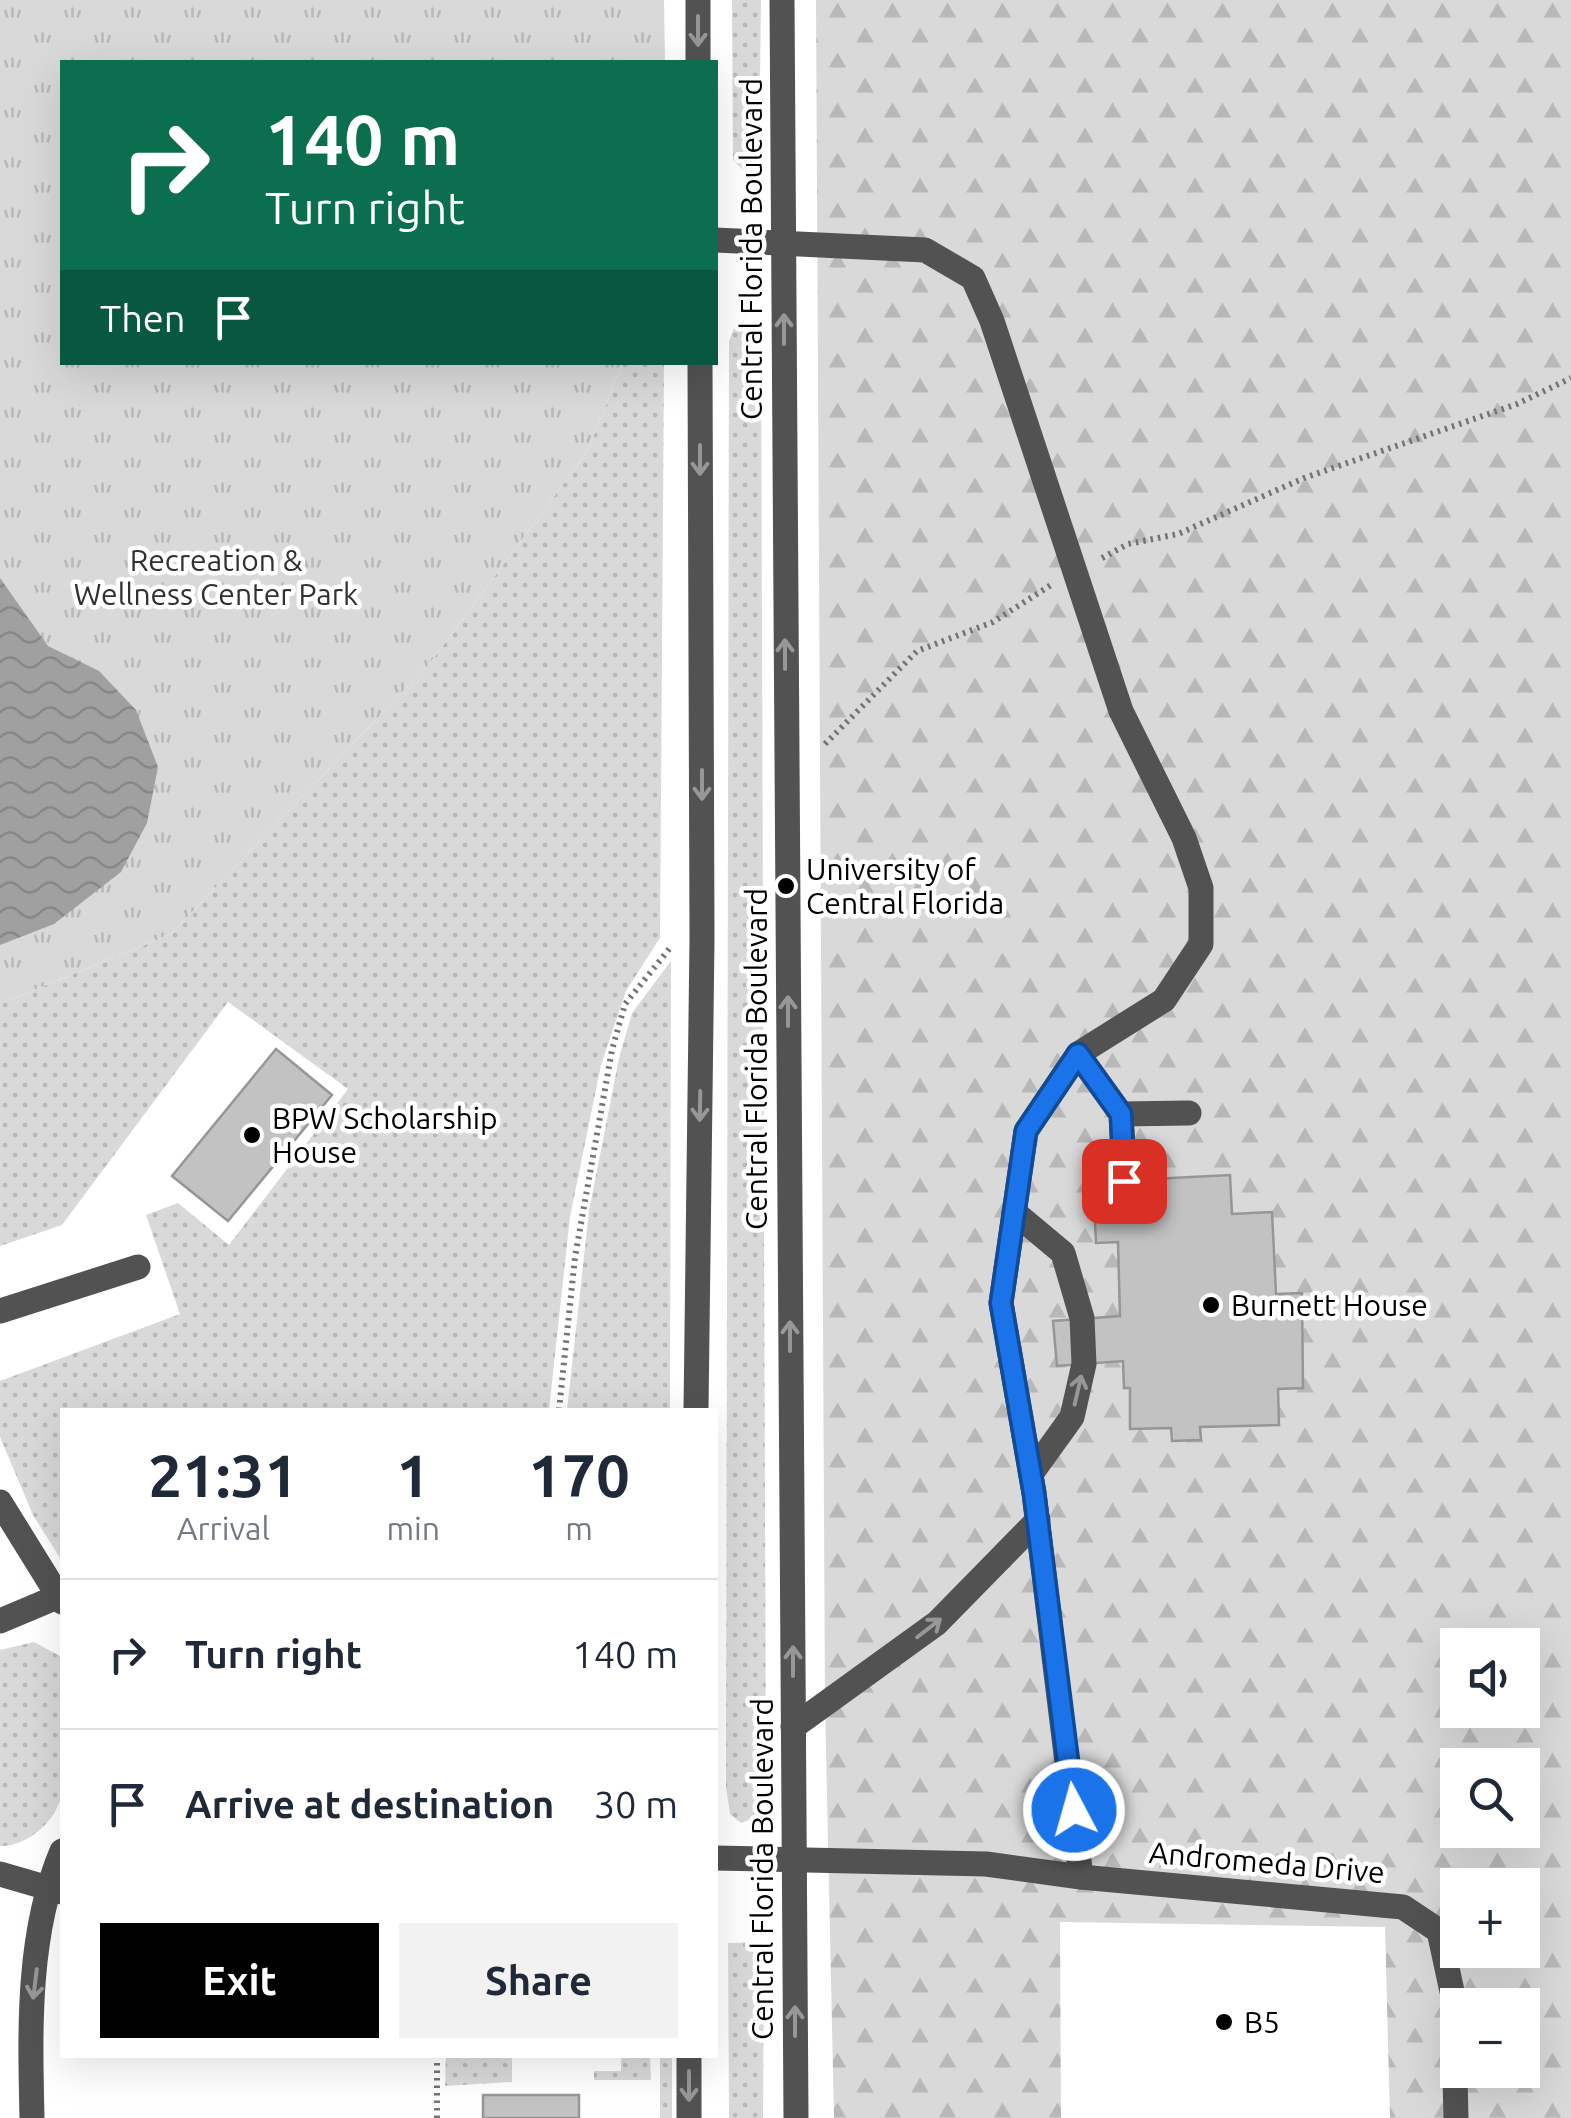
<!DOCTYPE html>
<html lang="en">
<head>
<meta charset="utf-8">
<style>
	:root { --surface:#fff; --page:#f2f2f3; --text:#1f2937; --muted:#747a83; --line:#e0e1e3; --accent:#000 }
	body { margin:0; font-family:Ubuntu,sans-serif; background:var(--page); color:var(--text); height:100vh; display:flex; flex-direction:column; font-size:38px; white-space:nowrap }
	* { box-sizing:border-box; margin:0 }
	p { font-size:32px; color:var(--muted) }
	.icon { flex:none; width:55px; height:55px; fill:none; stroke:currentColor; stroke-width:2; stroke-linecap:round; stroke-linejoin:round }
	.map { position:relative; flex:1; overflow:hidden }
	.details { position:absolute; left:60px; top:1408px; width:658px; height:650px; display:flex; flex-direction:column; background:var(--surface); border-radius:0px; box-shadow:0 10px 40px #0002 }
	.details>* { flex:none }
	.top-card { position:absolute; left:60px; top:60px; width:658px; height:305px; border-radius:0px; box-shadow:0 10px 40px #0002; background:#0b6e4f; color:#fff; overflow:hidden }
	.buttons { position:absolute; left:1440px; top:1628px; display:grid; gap:20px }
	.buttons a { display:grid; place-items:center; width:100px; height:100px; border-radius:0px; background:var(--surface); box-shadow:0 10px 40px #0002; font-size:50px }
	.pin { position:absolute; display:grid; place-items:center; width:85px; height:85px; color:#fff; margin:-42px; border-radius:20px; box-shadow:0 5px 15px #0006 }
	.me { position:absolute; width:110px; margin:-55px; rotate:354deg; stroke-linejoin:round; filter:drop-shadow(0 0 8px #0008) }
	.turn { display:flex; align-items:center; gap:35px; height:210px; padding:0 40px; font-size:45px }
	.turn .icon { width:130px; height:130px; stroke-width:2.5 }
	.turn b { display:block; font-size:70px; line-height:85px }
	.then { display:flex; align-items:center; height:95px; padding:0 40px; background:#0003; gap:20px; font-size:38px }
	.eta { display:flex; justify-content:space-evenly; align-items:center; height:170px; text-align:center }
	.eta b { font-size:60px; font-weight:700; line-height:70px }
	.cta { display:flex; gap:20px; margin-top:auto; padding:20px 40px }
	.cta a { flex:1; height:115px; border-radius:0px; background:var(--accent); color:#fff; font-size:40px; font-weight:700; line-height:115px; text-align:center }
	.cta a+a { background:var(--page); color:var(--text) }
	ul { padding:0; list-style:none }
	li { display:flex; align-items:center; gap:30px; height:150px; padding:0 40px; border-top:2px solid var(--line) }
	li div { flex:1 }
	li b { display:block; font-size:38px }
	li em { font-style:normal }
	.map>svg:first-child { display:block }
	.grass { fill:url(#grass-dots) }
	.forest { fill:url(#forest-firs); fill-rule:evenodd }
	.park { fill:url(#park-tufts) }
	.water { fill:url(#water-waves) }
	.building { fill:#c2c2c2; stroke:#969696; stroke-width:2.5 }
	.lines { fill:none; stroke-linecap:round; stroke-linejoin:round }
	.path { stroke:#747474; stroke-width:6; stroke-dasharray:2.5 5; stroke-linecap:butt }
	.minor { stroke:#525252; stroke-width:25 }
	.oneway { stroke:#979797 }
	.route-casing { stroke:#114b97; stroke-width:25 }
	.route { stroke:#1a73e8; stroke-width:18 }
	.poi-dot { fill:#000; stroke:#fff; stroke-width:4 }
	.labels { text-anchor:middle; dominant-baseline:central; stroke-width:9; stroke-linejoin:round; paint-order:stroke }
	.street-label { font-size:30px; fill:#000; stroke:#fff }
	.park-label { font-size:30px; fill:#303030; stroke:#fff }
	.poi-label { font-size:30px; fill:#000; stroke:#fff; text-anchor:start }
</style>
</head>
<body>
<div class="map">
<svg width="1571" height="2118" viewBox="0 0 1571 2118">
	<defs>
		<pattern id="grass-dots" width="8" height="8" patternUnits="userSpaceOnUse" patternTransform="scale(2.5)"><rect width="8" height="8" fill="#d9d9d9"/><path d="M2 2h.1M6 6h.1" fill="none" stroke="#b8b8b8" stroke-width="1.8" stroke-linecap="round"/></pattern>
		<pattern id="forest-firs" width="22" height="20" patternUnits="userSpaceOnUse" patternTransform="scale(2.5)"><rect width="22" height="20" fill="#d9d9d9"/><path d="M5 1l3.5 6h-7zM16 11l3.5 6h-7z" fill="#b8b8b8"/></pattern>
		<pattern id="park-tufts" width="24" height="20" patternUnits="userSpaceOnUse" patternTransform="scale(2.5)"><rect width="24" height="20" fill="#d9d9d9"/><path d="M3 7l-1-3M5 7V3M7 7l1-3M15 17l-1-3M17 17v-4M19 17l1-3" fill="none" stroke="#b8b8b8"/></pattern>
		<pattern id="water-waves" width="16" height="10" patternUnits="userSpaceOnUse" patternTransform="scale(2.5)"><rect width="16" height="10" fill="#a0a0a0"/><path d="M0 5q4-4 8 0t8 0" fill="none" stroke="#888"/></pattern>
	</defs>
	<rect width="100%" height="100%" fill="#fff"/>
	<g class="grass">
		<path d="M732,0H761L759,155L756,169L745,172L733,160Z"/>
		<path d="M744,321L753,324L761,342L766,1801L762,1815L741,1823L730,1814L726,1787L729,341L735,326Z"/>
		<path d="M623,363H664L660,938L626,991L601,1065L570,1217L549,1410H62V1561L33,1515L0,1437V1381L180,1314L146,1215L178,1203L229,1245L348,1089L228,1002L62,1225L0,1246V1004L171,934L430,663L587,452Z"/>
		<path d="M671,961L670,1410H567L589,1211L619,1058L632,1013Z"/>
		<path d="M34,1642L62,1657C63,1696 70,1758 62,1793C57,1821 27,1847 0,1846V1650Z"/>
		<path d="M764,1942L763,2118H729L728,1943Z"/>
		<path d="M446,2055H512V2082L445,2086Z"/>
		<path d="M621,2055H650L651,2080H594V2071H621Z"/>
		<rect x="660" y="2055" width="12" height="63"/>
	</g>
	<path class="forest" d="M816,0H1571V2118H1390L1385,1927L1060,1922L1061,2118H834L825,1703ZM1458,1645H1522V1710H1458ZM1458,1765H1522V1830H1458ZM1458,1885H1522V1950H1458ZM1458,2005H1522V2070H1458Z"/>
	<path class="park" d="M0,0H664L665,62H62V362L623,363L587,452L430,663L171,934L0,1004Z"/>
	<path class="water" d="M0,578L48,646L99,671L136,710L158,767L147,823L121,872L54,924L0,945Z"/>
	<g class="building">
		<path d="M276,1049L332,1095L228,1221L172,1176Z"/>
		<path d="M1230,1175L1232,1214L1272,1212L1276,1294L1302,1293L1303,1388L1278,1389L1279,1425L1200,1427L1201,1440L1172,1441L1171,1428L1130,1429V1388H1124L1123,1361L1057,1366L1053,1321L1120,1316L1118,1242L1096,1243L1093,1182Z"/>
		<rect x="483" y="2095" width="96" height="23"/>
	</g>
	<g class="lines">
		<g class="path">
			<path d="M1102,558L1128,544L1178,534L1304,478L1517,404L1571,378"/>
			<path d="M825,744L917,651L993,622L1051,585"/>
			<path d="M559,1410L575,1257L612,1050L625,1004L670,948"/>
			<path d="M437,2118V2055"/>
		</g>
		<g class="minor">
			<path d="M698,0V62"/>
			<path d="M782,0L796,2118"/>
			<path d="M715,240L925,250L973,278L992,321L1121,711L1184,838L1201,888V944L1164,1000L1078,1054L1026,1131L1001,1303L1034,1493L1081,1877"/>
			<path d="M1078,1054L1121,1114L1125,1181"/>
			<path d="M1121,1114L1189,1113"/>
			<path d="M1014,1212L1063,1253L1082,1318L1084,1364L1072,1417L1031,1474"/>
			<path d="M0,1311L138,1267"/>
			<path d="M696,1410L702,939L700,362"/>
			<path d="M0,1502L62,1602"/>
			<path d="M0,1621L57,1597"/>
			<path d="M793,1727L937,1623L1038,1520"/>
			<path d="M715,1858L986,1864L1081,1877L1403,1907L1439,1931L1453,1996L1456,2118"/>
			<path d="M0,1874L62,1892"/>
			<path d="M32,2118C30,2030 27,1933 62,1851"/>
			<path d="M689,2118V2055"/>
		</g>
	</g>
	<defs><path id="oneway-shaft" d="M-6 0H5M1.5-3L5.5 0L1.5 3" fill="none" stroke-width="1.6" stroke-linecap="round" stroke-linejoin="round" transform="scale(2.5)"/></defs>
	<g class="oneway">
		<use href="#oneway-shaft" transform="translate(698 31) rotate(90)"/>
		<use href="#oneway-shaft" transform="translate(784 329) rotate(-90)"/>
		<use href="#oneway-shaft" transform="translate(700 460) rotate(90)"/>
		<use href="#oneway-shaft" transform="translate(785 654) rotate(-90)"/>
		<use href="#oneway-shaft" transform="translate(702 785) rotate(90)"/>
		<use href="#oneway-shaft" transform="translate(788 1011) rotate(-90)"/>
		<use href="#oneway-shaft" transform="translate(700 1106) rotate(91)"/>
		<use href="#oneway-shaft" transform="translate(790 1336) rotate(-90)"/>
		<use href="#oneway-shaft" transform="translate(1078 1390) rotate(-77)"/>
		<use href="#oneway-shaft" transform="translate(929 1628) rotate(-38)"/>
		<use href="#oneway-shaft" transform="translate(793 1661) rotate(-90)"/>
		<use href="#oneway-shaft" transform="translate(35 1984) rotate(97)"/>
		<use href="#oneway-shaft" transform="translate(795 2021) rotate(-90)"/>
		<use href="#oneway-shaft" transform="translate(689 2086) rotate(90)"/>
	</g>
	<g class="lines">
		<defs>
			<path id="route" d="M1074,1810L1034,1493L1001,1303L1026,1131L1078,1054L1121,1114L1124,1181"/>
		</defs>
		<use href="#route" class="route-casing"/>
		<use href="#route" class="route"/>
	</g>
	<g class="poi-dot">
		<circle cx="786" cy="886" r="10"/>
		<circle cx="252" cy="1135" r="10"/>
		<circle cx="1211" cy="1305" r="10"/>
		<circle cx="1224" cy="2022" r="10"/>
	</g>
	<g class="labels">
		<g class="street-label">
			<text transform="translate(751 249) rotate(-90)">Central Florida Boulevard</text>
			<text transform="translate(756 1059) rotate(-90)">Central Florida Boulevard</text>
			<text transform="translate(1267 1862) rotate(5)">Andromeda Drive</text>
			<text transform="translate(762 1869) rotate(-90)">Central Florida Boulevard</text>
		</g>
		<g class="park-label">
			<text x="216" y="560">Recreation &amp;<tspan x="216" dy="34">Wellness Center Park</tspan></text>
		</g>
		<g class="poi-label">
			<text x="806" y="869">University of<tspan x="806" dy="34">Central Florida</tspan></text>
			<text x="272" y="1118">BPW Scholarship<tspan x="272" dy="34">House</tspan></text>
			<text x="1231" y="1305">Burnett House</text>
			<text x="1244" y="2022">B5</text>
		</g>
	</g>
</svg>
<div class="buttons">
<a><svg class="icon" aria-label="sound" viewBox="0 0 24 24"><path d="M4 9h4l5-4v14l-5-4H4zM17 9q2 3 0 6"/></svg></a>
<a><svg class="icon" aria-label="search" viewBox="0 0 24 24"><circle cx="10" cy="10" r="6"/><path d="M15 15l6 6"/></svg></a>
<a>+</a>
<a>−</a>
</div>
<div class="pin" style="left:1124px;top:1181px;background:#d93025"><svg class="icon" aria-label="arrive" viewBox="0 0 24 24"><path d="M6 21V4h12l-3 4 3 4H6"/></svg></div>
<svg class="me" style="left:1074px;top:1810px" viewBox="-20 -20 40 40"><circle r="17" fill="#1a73e8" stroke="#fff" stroke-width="3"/><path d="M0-11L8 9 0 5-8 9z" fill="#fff"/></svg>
<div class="top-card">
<div class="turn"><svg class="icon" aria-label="right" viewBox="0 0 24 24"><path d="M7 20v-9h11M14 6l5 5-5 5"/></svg><div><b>140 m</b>Turn right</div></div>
<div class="then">Then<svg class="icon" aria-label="arrive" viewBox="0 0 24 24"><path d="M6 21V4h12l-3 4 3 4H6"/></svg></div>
</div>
<section class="details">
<div class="eta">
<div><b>21:31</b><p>Arrival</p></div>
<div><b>1</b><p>min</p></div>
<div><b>170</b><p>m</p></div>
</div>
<ul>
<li><svg class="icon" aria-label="right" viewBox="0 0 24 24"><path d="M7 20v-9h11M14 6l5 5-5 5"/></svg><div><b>Turn right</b></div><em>140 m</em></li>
<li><svg class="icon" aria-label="arrive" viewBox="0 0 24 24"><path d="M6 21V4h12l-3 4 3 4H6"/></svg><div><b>Arrive at destination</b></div><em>30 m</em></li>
</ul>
<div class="cta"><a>Exit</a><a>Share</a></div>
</section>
</div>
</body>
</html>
